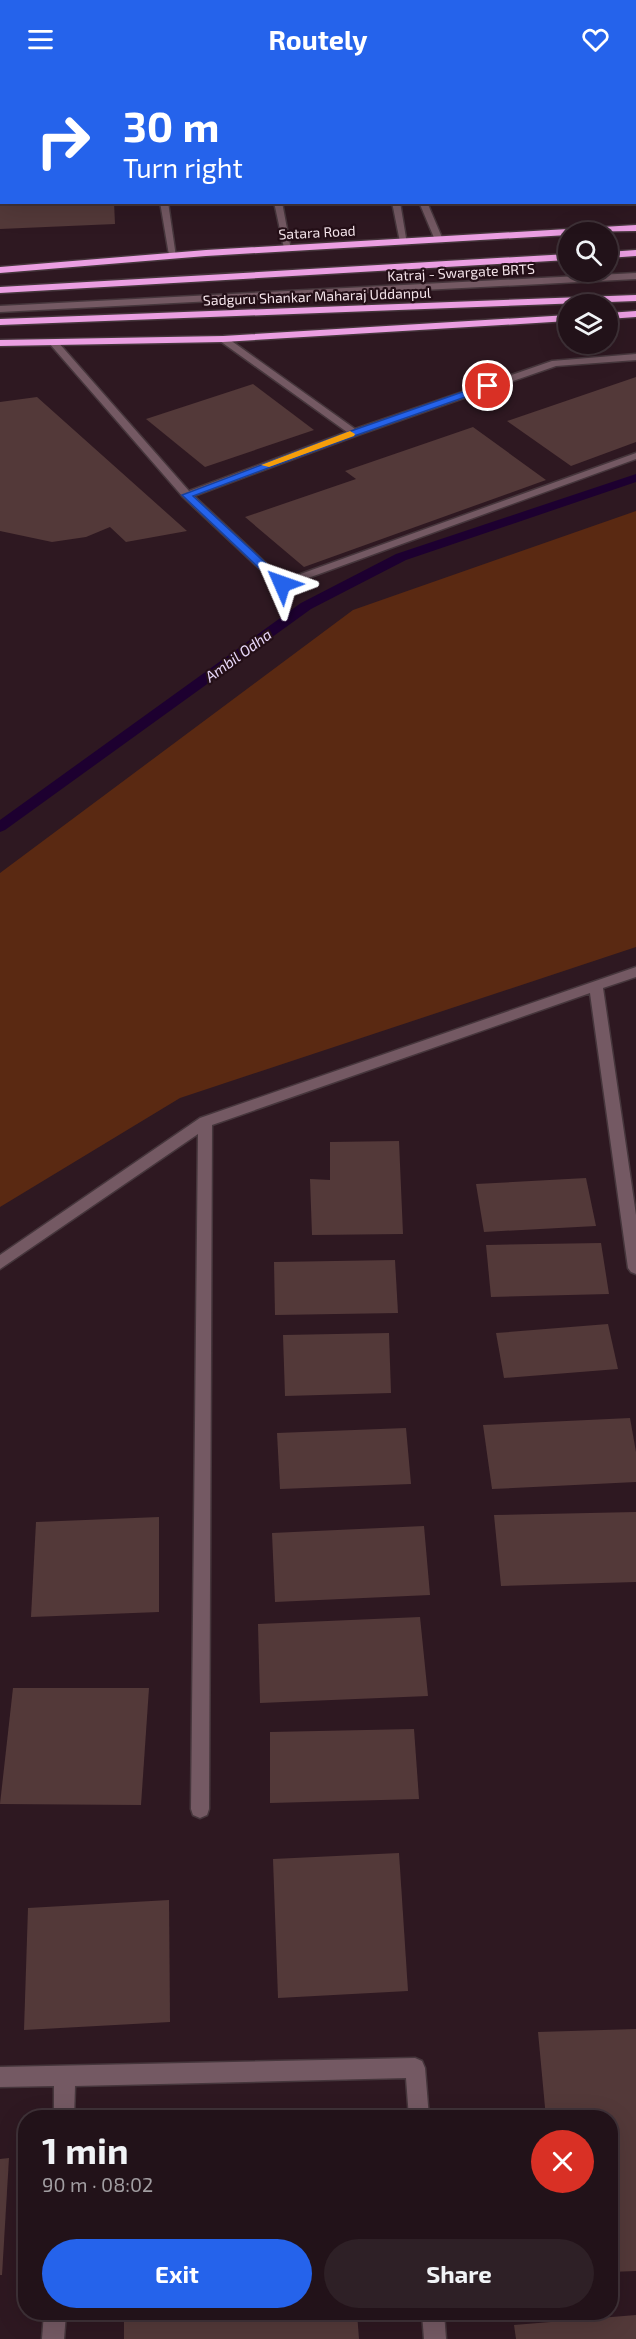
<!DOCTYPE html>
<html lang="en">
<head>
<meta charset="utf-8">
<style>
	:root { --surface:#221219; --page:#2e2026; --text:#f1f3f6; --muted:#a29ea2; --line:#3f3238; --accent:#2563eb }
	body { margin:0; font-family:"Exo 2",sans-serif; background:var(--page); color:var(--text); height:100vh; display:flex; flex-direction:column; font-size:22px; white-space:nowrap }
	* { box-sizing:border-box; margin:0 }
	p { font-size:20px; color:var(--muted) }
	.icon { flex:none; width:33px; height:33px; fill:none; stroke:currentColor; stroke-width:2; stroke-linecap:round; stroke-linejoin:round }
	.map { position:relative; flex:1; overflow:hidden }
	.panel { position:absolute; left:18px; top:2032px; width:600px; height:210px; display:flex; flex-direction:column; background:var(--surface); border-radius:24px; box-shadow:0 6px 24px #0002,0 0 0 2px var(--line) }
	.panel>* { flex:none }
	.banner { position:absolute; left:0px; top:0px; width:636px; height:126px; box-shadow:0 6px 24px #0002,0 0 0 2px var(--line); background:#2563eb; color:#fff; overflow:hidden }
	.tools { position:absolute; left:558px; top:144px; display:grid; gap:12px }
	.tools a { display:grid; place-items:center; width:60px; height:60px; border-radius:50%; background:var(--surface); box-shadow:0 6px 24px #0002,0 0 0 2px var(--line); font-size:30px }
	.pin { position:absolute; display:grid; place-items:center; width:51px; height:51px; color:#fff; margin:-26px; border:3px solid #fff; border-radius:50%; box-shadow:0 2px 6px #0007 }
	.me { position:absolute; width:66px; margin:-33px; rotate:313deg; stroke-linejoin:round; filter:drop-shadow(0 0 4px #0008) }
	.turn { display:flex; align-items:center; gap:21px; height:126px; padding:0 24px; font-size:27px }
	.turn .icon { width:78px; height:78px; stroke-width:2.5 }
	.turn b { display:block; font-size:42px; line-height:51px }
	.round { display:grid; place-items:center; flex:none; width:63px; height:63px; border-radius:32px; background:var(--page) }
	.head { display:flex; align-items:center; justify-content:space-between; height:102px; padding:0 24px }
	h1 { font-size:36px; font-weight:700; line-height:45px }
	.button { display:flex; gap:12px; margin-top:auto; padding:12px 24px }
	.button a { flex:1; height:69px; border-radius:36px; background:var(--accent); color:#fff; font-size:24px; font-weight:700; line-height:69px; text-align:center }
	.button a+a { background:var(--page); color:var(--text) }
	header { display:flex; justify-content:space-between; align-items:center; height:78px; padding:0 24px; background:var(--accent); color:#fff; font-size:27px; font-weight:700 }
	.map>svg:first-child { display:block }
	.green { fill:#5a2912 }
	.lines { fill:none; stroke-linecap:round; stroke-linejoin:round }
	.stream { fill:#1d0030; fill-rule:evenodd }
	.building { fill:#533939 }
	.minor-casing { stroke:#46363c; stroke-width:3 }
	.highway-casing { stroke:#46363c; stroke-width:3 }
	.minor { fill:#745963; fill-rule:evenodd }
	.highway { fill:#eb9fe2; fill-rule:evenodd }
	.route { fill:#2563eb; stroke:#184099; stroke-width:1.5 }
	.slow { fill:#f59e0b }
	.labels { text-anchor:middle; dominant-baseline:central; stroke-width:4.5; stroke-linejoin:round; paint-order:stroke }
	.far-street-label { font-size:14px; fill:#f5e5eb; stroke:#240f17 }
	.far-water-label { font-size:15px; font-style:italic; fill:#e8d7f9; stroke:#240f17 }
</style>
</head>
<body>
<header><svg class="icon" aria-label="menu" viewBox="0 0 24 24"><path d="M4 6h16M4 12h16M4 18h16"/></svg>Routely<svg class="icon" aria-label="heart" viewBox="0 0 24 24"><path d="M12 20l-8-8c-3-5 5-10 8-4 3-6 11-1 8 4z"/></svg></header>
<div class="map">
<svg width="636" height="2261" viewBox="0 0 636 2261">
	<rect width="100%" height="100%" fill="#2e1821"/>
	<path class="green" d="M636,433V869L180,1020L0,1129V795L353,532Z"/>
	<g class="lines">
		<path class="stream" d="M636,396V404L406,482L311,531L5,752L0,754V742L301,525L396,476Z"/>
	</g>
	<g class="building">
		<path d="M0,124H114L115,146L0,151Z"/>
		<path d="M636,299V364L571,388L507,343Z"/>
		<path d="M253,306L314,352L205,389L146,341Z"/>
		<path d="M37,319L187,453L126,464L110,449L86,459L52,464L0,453V324Z"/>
		<path d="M473,349L546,402L304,489L245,439L356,401L345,393Z"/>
		<path d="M399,1063L403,1156L312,1157L310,1101L330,1102V1064Z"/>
		<path d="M586,1100L596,1148L484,1154L476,1106Z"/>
		<path d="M601,1165L609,1216L491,1219L486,1167Z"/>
		<path d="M395,1182L398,1235L275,1237L274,1184Z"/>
		<path d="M608,1246L618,1291L504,1300L496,1255Z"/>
		<path d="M389,1255L391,1315L285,1318L283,1257Z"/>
		<path d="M630,1340L636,1374V1404L492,1411L483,1347Z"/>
		<path d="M406,1350L411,1406L280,1411L277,1355Z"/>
		<path d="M636,1434V1504L501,1508L494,1437Z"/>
		<path d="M159,1439V1534L31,1539L36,1444Z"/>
		<path d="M424,1448L430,1517L275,1524L272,1455Z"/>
		<path d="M420,1539L428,1618L260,1625L258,1546Z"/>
		<path d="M13,1610H149L141,1727L0,1726Z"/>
		<path d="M414,1651L419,1721L270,1725V1654Z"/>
		<path d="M399,1775L408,1913L278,1920L273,1781Z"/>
		<path d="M169,1822L170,1944L24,1952L28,1830Z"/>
		<path d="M636,1951V2193L610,2194V2040H546L538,1954Z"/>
		<path d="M9,2080L2,2197H0V2081Z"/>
		<path d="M162,2235H357L359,2261H124V2237Z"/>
		<path d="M636,2237V2261H516L514,2247Z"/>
	</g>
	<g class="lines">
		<defs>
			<g id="minor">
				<path d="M626,0H635L636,3Z"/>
				<rect x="634" y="73" width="2" height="4"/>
				<path d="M160,124H168L176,179L169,177Z"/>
				<path d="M274,124H282L291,172L284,170Z"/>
				<path d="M392,124H400L407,166L400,164Z"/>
				<path d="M419,124H427L443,162L442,164L435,162Z"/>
				<path d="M636,195V201L0,234V228Z"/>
				<path d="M220,259H226L355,351L552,283L636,276V282L556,288L358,357L194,418L284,502L636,375V381L286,508H278L183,419L49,265L57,263L189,413L347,354L220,263Z"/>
				<path d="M636,889V899L603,910L636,1137V1196L631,1194L628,1190L590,915L212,1047L209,1731L207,1737L200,1740L193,1737L191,1731L198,1056L0,1191V1177L200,1040Z"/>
				<path d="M415,1980L422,1983L425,1990L429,2040H409L406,2000L75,2008L74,2040H54V2008L0,2009V1989Z"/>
				<path d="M44,2235H66L64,2261H42Z"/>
				<path d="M422,2235H444L446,2261H424Z"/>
			</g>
			<g id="highway">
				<path d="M636,147V153L568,154V157L206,178L0,195V189L206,172Z"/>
				<path d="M636,172V178L608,180V174Z"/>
				<path d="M568,176V182L0,215V209Z"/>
				<path d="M636,217V223L0,247V241Z"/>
				<path d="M636,233V239L608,241V235Z"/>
				<path d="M568,237V243L223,264L0,268V262L223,258Z"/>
			</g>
		</defs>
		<use href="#minor" class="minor-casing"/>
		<use href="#highway" class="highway-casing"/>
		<use href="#minor" class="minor"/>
		<use href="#highway" class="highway"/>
	</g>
	<path class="route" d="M488,305L491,306V310L357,357L193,418L285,503V508H278L182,417L351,353Z"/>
	<path class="slow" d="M350,353L355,356L354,358L269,389L261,387Z"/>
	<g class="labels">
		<g class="far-street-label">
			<text transform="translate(317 154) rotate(-3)">Satara Road</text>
			<text transform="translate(461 194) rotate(-3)">Katraj - Swargate BRTS</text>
			<text transform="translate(317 218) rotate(-2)">Sadguru Shankar Maharaj Uddanpul</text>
		</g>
		<g class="far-water-label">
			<text transform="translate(238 577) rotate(-36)">Ambil Odha</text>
		</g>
	</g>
</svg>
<div class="tools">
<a><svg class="icon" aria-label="search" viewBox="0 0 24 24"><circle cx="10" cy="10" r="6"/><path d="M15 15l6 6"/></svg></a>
<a><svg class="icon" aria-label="layers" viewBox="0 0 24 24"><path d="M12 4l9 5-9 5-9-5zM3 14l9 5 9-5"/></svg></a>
</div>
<div class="pin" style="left:488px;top:308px;background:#d93025"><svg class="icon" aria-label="arrive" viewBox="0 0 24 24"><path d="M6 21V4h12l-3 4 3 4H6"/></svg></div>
<svg class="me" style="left:282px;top:506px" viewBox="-20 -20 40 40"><path d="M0-17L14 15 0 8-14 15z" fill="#2563eb" stroke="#fff" stroke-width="4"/></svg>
<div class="banner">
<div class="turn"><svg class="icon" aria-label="right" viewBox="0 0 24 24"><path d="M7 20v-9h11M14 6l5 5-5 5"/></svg><div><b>30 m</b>Turn right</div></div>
</div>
<section class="panel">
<div class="head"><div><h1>1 min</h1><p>90 m · 08:02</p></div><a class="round" style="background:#d93025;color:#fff"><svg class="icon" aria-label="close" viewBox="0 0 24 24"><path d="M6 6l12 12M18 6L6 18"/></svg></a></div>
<div class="button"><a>Exit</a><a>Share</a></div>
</section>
</div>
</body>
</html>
